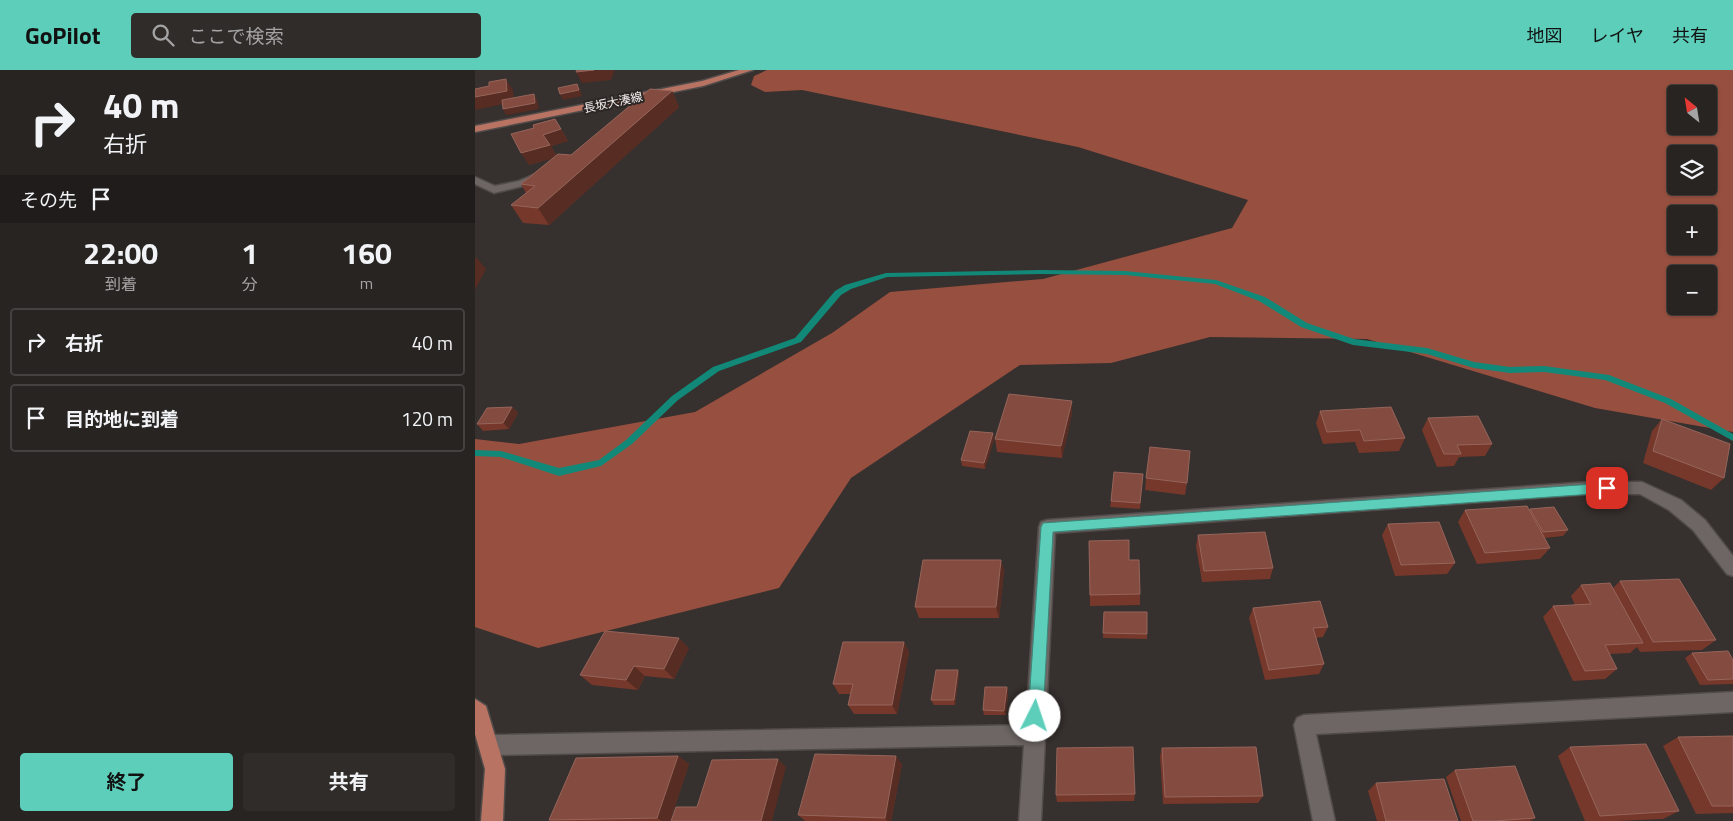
<!DOCTYPE html>
<html lang="ja">
<head>
<meta charset="utf-8">
<style>
	:root { --surface:#282422; --page:#302c2a; --text:#f1f3f6; --muted:#a5a4a5; --line:#444140; --accent:#5cceba }
	body { margin:0; font-family:"Titillium Web","Noto Sans JP",sans-serif; background:var(--page); color:var(--text); height:100vh; display:flex; flex-direction:column; font-size:19px; white-space:nowrap }
	* { box-sizing:border-box; margin:0 }
	p { font-size:16px; color:var(--muted) }
	.icon { flex:none; width:28px; height:28px; fill:none; stroke:currentColor; stroke-width:2; stroke-linecap:round; stroke-linejoin:round }
	.map { position:relative; flex:1; overflow:hidden }
	.sheet { display:flex; flex-direction:column; background:var(--surface); width:475px }
	.sheet>* { flex:none }
	.top-card { background:#282422; color:var(--text); overflow:hidden }
	.needle { width:32px; rotate:330deg }
	.tools { position:absolute; left:1192px; top:15px; display:grid; gap:10px }
	.tools a { display:grid; place-items:center; width:50px; height:50px; border-radius:5px; background:var(--surface); box-shadow:0 1px 4px #0004,0 0 0 1px var(--line); font-size:25px }
	.pin { position:absolute; display:grid; place-items:center; width:42px; height:42px; color:#fff; margin:-21px; border-radius:10px; box-shadow:0 2px 8px #0006 }
	.me { position:absolute; width:55px; margin:-28px; rotate:4deg; stroke-linejoin:round; filter:drop-shadow(0 0 4px #0008) }
	.turn { display:flex; align-items:center; gap:18px; height:105px; padding:0 20px; font-size:22px }
	.turn .icon { width:65px; height:65px; stroke-width:2.5 }
	.turn b { display:block; font-size:35px; line-height:42px }
	.then { display:flex; align-items:center; height:48px; padding:0 20px; background:#0003; gap:10px; font-size:19px }
	.eta { display:flex; justify-content:space-evenly; align-items:center; height:85px; text-align:center }
	.eta b { font-size:30px; font-weight:700; line-height:35px }
	.action { display:flex; gap:10px; margin-top:auto; padding:10px 20px }
	.action a { flex:1; height:58px; border-radius:5px; background:var(--accent); color:#111; font-size:20px; font-weight:700; line-height:58px; text-align:center }
	.action a+a { background:var(--page); color:var(--text) }
	ul { padding:0; list-style:none }
	li { display:flex; align-items:center; gap:15px; height:68px; margin:0 10px 8px; padding:0 10px; border:2px solid var(--line); border-radius:5px }
	li div { flex:1 }
	li b { display:block; font-size:19px }
	li em { font-style:normal }
	header { display:flex; align-items:center; gap:30px; box-sizing:border-box; height:70px; padding:0 25px; background:var(--accent); color:#111 }
	header strong { font-size:24px }
	nav { display:flex; gap:28px; margin-inline-start:auto; font-size:18px }
	.search { width:350px; height:45px; background:var(--page); display:flex; align-items:center; gap:12px; box-sizing:border-box; padding:0 18px; border-radius:5px; color:var(--muted); font-size:19px }
	main { display:flex; flex:1; min-height:0 }
	.map>svg:first-child { display:block }
	.forest { fill:#97503f; fill-rule:evenodd }
	.lines { fill:none; stroke-linecap:round; stroke-linejoin:round }
	.stream { fill:#128978; fill-rule:evenodd }
	.minor-casing { stroke:#514c4a; stroke-width:3 }
	.major-casing { stroke:#514c4a; stroke-width:3 }
	.minor { fill:#6d6664; fill-rule:evenodd }
	.major { fill:#b97363; fill-rule:evenodd }
	.wall { fill:#76382b }
	.shaded-wall { fill:#572c23 }
	.building { fill:#844b40; stroke:#96655b }
	.route { fill:#5cceba; stroke:#3c8679 }
	.labels { text-anchor:middle; dominant-baseline:central; stroke-width:4; stroke-linejoin:round; paint-order:stroke }
	.far-street-label { font-size:12px; fill:#f4efee; stroke:#2c2624 }
</style>
</head>
<body>
<header>
<strong>GoPilot</strong>
<div class="search"><svg class="icon" aria-label="search" viewBox="0 0 24 24"><circle cx="10" cy="10" r="6"/><path d="M15 15l6 6"/></svg>ここで検索</div>
<nav><a>地図</a><a>レイヤ</a><a>共有</a></nav>
</header>
<main>
<section class="sheet">
<div class="top-card">
<div class="turn"><svg class="icon" aria-label="right" viewBox="0 0 24 24"><path d="M7 20v-9h11M14 6l5 5-5 5"/></svg><div><b>40 m</b>右折</div></div>
<div class="then">その先<svg class="icon" aria-label="arrive" viewBox="0 0 24 24"><path d="M6 21V4h12l-3 4 3 4H6"/></svg></div>
</div>
<div class="eta">
<div><b>22:00</b><p>到着</p></div>
<div><b>1</b><p>分</p></div>
<div><b>160</b><p>m</p></div>
</div>
<ul>
<li><svg class="icon" aria-label="right" viewBox="0 0 24 24"><path d="M7 20v-9h11M14 6l5 5-5 5"/></svg><div><b>右折</b></div><em>40 m</em></li>
<li><svg class="icon" aria-label="arrive" viewBox="0 0 24 24"><path d="M6 21V4h12l-3 4 3 4H6"/></svg><div><b>目的地に到着</b></div><em>120 m</em></li>
</ul>
<div class="action"><a>終了</a><a>共有</a></div>
</section>
<div class="map">
<svg width="1258" height="751" viewBox="0 0 1258 751">
	<rect width="100%" height="100%" fill="#36302e"/>
	<path class="forest" d="M292,0H1258V362L1120,338L892,269L735,267L636,293L545,295L376,408L304,518L63,578L0,557V369L44,374L220,342L357,263L415,222L568,209L757,158L773,130L603,77L327,20L290,22L276,15L279,6ZM1201,24H1234V56H1201ZM1201,84H1234V116H1201ZM1201,144H1234V176H1201ZM1201,204H1234V236H1201Z"/>
	<g class="lines">
		<path class="stream" d="M565,200L650,201L741,210L790,227L832,253L879,269L952,278L999,292L1035,297L1069,296L1134,305L1196,329L1258,364V371L1190,333L1130,310L1069,302L1035,303L999,298L952,284L878,275L826,257L784,231L740,214L650,205L565,204L412,207L376,219L366,225L326,272L244,301L203,330L157,374L126,396L84,406L26,387L0,386V380L26,381L84,398L124,390L151,370L197,326L238,297L320,268L360,221L370,215L411,203Z"/>
		<defs>
			<g id="minor">
				<path d="M66,102L71,105L70,107L52,115L19,123L0,114V107L20,116L44,111Z"/>
				<path d="M1115,412H1167L1206,430L1230,450L1258,486V506L1252,504L1218,460L1194,440L1165,424H1115L580,463L566,751H544L549,675L15,685L8,682L5,675L8,668L15,665L551,655L564,457L566,452L572,450Z"/>
				<path d="M1258,622V642L841,664L860,751H838L819,655L822,648L829,645Z"/>
			</g>
			<g id="major">
				<path d="M264,0H278L228,16L0,62V56L227,11Z"/>
				<path d="M0,629L11,636L30,699L28,751H6L10,699L0,664Z"/>
			</g>
		</defs>
		<use href="#minor" class="minor-casing"/>
		<use href="#major" class="major-casing"/>
		<use href="#minor" class="minor"/>
		<use href="#major" class="major"/>
	</g>
	<g class="wall">
		<path d="M197,21L204,37L74,155L48,153L36,135L51,123L46,114L78,88L54,95L86,59L93,71L76,76L81,85H96Z"/>
		<path d="M37,337L43,343L34,359L8,361L2,354Z"/>
		<path d="M845,341L930,368L924,381L884,383L880,372L848,374L841,353Z"/>
		<path d="M597,343L587,388L522,382L520,369Z"/>
		<path d="M953,348L1017,374L1010,386L984,387L979,396L962,397L947,360Z"/>
		<path d="M1187,349L1249,408L1236,420L1168,393L1177,361Z"/>
		<path d="M518,363L519,369L510,399L487,396L486,390Z"/>
		<path d="M668,404L665,439L635,437L636,431Z"/>
		<path d="M671,408L712,413L710,425L670,420Z"/>
		<path d="M1054,439H1055L1093,460L1088,466L1069,468L1075,478L1065,489L1002,494L983,452L990,440Z"/>
		<path d="M913,454L980,493L972,504L920,506L907,465Z"/>
		<path d="M723,465L798,498L795,509L727,512L721,476Z"/>
		<path d="M614,471L654,490L665,524V535L615,536Z"/>
		<path d="M526,490L529,501L524,548H444L440,537Z"/>
		<path d="M1145,511L1241,570L1227,580L1165,582L1162,577L1155,583L1134,584L1142,599L1130,609L1098,611L1068,547L1078,536L1100,535L1096,526L1106,515L1138,518Z"/>
		<path d="M778,538L853,557L848,567L841,568L849,594L844,604L790,610L774,548Z"/>
		<path d="M629,542L672,564V569L628,568Z"/>
		<path d="M429,572L434,582L422,644H379L373,635L375,624H364L358,614Z"/>
		<path d="M214,578L199,609L170,606L163,620L117,615L105,605Z"/>
		<path d="M1217,583L1258,590V614L1225,615L1210,588Z"/>
		<path d="M483,600L484,605L480,635H459L456,630Z"/>
		<path d="M532,617L533,622L531,645H509L508,640Z"/>
		<path d="M1258,666V743L1221,744L1188,676L1203,667Z"/>
		<path d="M1095,677L1204,741L1188,749L1141,751H1110L1083,686Z"/>
		<path d="M687,678L788,726L783,733L688,734L685,686Z"/>
		<path d="M203,686L214,694L195,751H77L74,750Z"/>
		<path d="M427,694L416,751H330L323,745Z"/>
		<path d="M980,700L1060,748L1055,751H986L971,707Z"/>
		<path d="M901,713L983,751H902L893,721Z"/>
		<path d="M660,724L659,731L582,732L581,725Z"/>
	</g>
	<g class="shaded-wall">
		<path d="M119,0H140L136,10L107,13L101,2Z"/>
		<path d="M31,9L38,20L39,32L0,40V27Z"/>
		<path d="M102,14L105,20L107,26L88,30L85,24Z"/>
		<path d="M197,21L204,37L74,155L63,138Z"/>
		<path d="M59,24L62,30L64,39L31,45L28,39Z"/>
		<path d="M86,59L93,71L76,76L82,87L54,95L46,83L68,65Z"/>
		<path d="M1,187L11,199L0,220V188Z"/>
		<path d="M597,331V343L587,388L586,376Z"/>
		<path d="M37,337L43,343L34,359L28,353Z"/>
		<path d="M518,363L519,369L510,399L509,393Z"/>
		<path d="M526,490L529,501L524,548L521,537Z"/>
		<path d="M204,568L214,578L199,609L189,599Z"/>
		<path d="M429,572L434,582L422,644L417,635Z"/>
		<path d="M159,596L170,606L163,620L151,610Z"/>
		<path d="M483,600L484,605L480,635L479,630Z"/>
		<path d="M532,617L533,622L531,645L529,641Z"/>
		<path d="M203,686L214,694L195,751H187L182,748Z"/>
		<path d="M421,686L427,694L416,751H412L410,748Z"/>
		<path d="M303,689L311,697L297,751H286Z"/>
	</g>
	<g class="building">
		<path d="M102,0H119L101,2Z"/>
		<path d="M31,9L32,21L0,27V19L14,16V12Z"/>
		<path d="M102,14L104,20L85,24L83,18Z"/>
		<path d="M175,19L197,21L63,138L36,135L60,116L46,114L83,84L96,85Z"/>
		<path d="M59,24L60,33L28,39L27,30Z"/>
		<path d="M80,49L86,59L68,65L75,75L46,83L36,64L59,58L58,55Z"/>
		<path d="M534,324L597,331L586,376L520,369Z"/>
		<path d="M37,337L28,353L2,354L12,338Z"/>
		<path d="M916,337L930,368L889,371L885,360L852,362L845,341Z"/>
		<path d="M1003,346L1017,374L982,375L986,384H969L953,348Z"/>
		<path d="M1187,349L1255,374L1249,408L1178,381Z"/>
		<path d="M495,361L518,363L509,393L486,390Z"/>
		<path d="M675,377L715,381L712,413L671,408Z"/>
		<path d="M639,402L668,404L665,433L636,431Z"/>
		<path d="M1052,436L1075,478L1010,483L990,440Z"/>
		<path d="M1079,437L1093,460L1068,462L1055,439Z"/>
		<path d="M964,452L980,493L926,495L913,454Z"/>
		<path d="M790,462L798,498L729,501L723,465Z"/>
		<path d="M654,470V490H664L665,524L615,525L614,471Z"/>
		<path d="M448,490H526L521,537H440Z"/>
		<path d="M1204,509L1241,570L1178,572L1145,511Z"/>
		<path d="M1135,513L1168,573L1130,575L1142,599L1110,601L1078,536L1116,534L1106,515Z"/>
		<path d="M845,531L853,557L838,558L849,594L794,600L778,538Z"/>
		<path d="M629,542H672V564L628,563Z"/>
		<path d="M130,561L204,568L189,599L159,596L151,610L105,605Z"/>
		<path d="M368,572H429L417,635H373L378,614H358Z"/>
		<path d="M1253,581L1258,590V609L1233,610L1217,583Z"/>
		<path d="M461,600H483L479,630H456Z"/>
		<path d="M510,617H532L529,641L508,640Z"/>
		<path d="M1258,666V736H1237L1203,667Z"/>
		<path d="M1171,674L1204,741L1125,746L1095,677Z"/>
		<path d="M658,677L660,724L581,725L582,678Z"/>
		<path d="M781,677L788,726L690,727L687,678Z"/>
		<path d="M340,684L421,686L410,748L323,745Z"/>
		<path d="M203,686L182,748L74,750L101,688Z"/>
		<path d="M303,689L286,751H196L201,737H222L237,690Z"/>
		<path d="M1040,696L1060,748L1019,751H998L980,700Z"/>
		<path d="M969,709L983,751H911L901,713Z"/>
	</g>
	<path class="route" d="M1132,413L1136,415L1138,418L1136,422L1132,423L578,462L568,646L565,651L560,653L555,651L553,646L566,457L568,453Z"/>
	<g class="labels">
		<g class="far-street-label">
			<text transform="translate(138 32) rotate(-12)">長坂大湊線</text>
		</g>
	</g>
</svg>
<div class="tools">
<a><svg class="needle" viewBox="-14 -14 28 28"><path d="M0-13l5 13h-10z" fill="#e53935"/><path d="M0 13l5-13h-10z" fill="#a5a4a5"/></svg></a>
<a><svg class="icon" aria-label="layers" viewBox="0 0 24 24"><path d="M12 4l9 5-9 5-9-5zM3 14l9 5 9-5"/></svg></a>
<a>+</a>
<a>−</a>
</div>
<div class="pin" style="left:1132px;top:418px;background:#d93025"><svg class="icon" aria-label="arrive" viewBox="0 0 24 24"><path d="M6 21V4h12l-3 4 3 4H6"/></svg></div>
<svg class="me" style="left:560px;top:646px" viewBox="-20 -20 40 40"><circle r="19" fill="#fff"/><path d="M0-13L10 11 0 6-10 11z" fill="#5cceba"/></svg>
</div>
</main>
</body>
</html>
